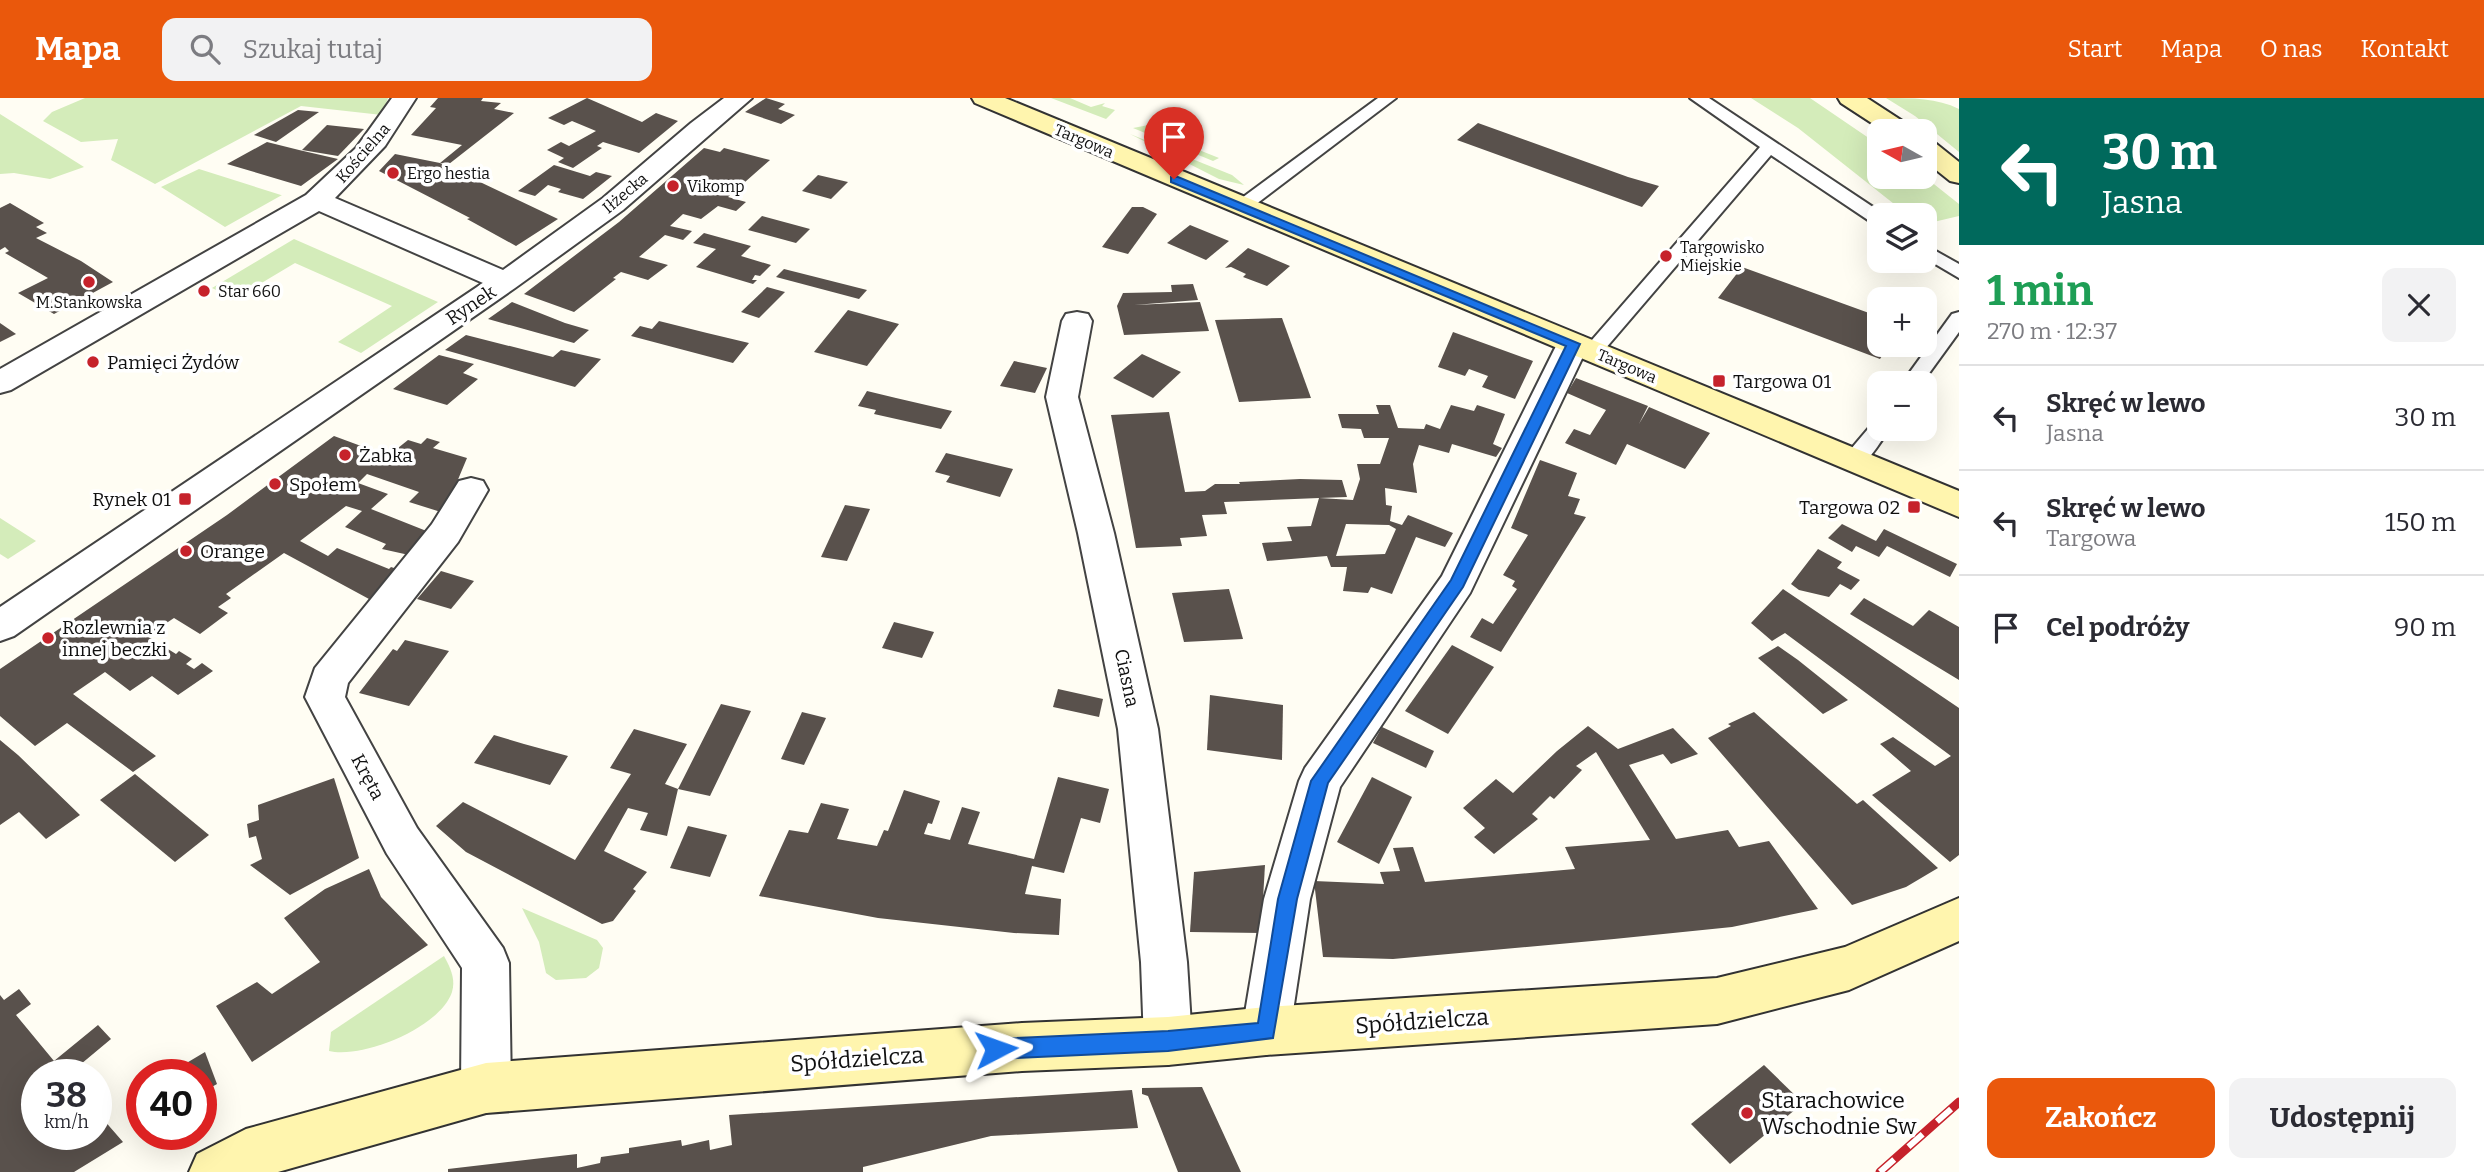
<!DOCTYPE html>
<html lang="pl">
<head>
<meta charset="utf-8">
<style>
	:root { --surface:#fff; --page:#f2f2f3; --text:#2b2b33; --muted:#7c7c81; --line:#e1e1e2; --accent:#ea580c }
	body { margin:0; font-family:Bitter,serif; background:var(--page); color:var(--text); height:100vh; display:flex; flex-direction:column; font-size:26px; white-space:nowrap }
	* { box-sizing:border-box; margin:0 }
	p { font-size:23px; color:var(--muted) }
	.icon { flex:none; width:38px; height:38px; fill:none; stroke:currentColor; stroke-width:2; stroke-linecap:round; stroke-linejoin:round }
	.map { position:relative; flex:1; overflow:hidden }
	.panel { display:flex; flex-direction:column; background:var(--surface); width:525px }
	.panel>* { flex:none }
	.hud { background:#00695c; color:#fff; overflow:hidden }
	.needle { width:46px; rotate:278deg }
	.controls { position:absolute; left:1867px; top:21px; display:grid; gap:14px }
	.controls a { display:grid; place-items:center; width:70px; height:70px; border-radius:14px; background:var(--surface); box-shadow:0 7px 28px #0002; font-size:35px }
	.speed { position:absolute; left:21px; top:961px; display:flex; gap:14px; font-size:35px; font-weight:700; text-align:center }
	.speed>* { display:grid; place-content:center; width:91px; height:91px; border-radius:50%; background:var(--surface); box-shadow:0 7px 28px #0002; line-height:1 }
	.speed small { font-size:18px; font-weight:400 }
	.speed .limit { border:10px solid #d22; background:#fff; color:#111 }
	.pin { position:absolute; display:grid; place-items:center; width:60px; height:60px; color:#fff; margin:-72px -30px; border-radius:50% 50% 50% 0; rotate:-45deg; box-shadow:0 0 7px #0007 }
	.pin .icon { rotate:45deg }
	.me { position:absolute; width:77px; margin:-38px; rotate:86deg; stroke-linejoin:round; filter:drop-shadow(0 0 5px #0008) }
	.turn { display:flex; align-items:center; gap:24px; height:147px; padding:0 28px; font-size:32px }
	.turn .icon { width:91px; height:91px; stroke-width:2.5 }
	.turn b { display:block; font-size:49px; line-height:60px }
	.round { display:grid; place-items:center; flex:none; width:74px; height:74px; border-radius:14px; background:var(--page) }
	.summary { display:flex; align-items:center; justify-content:space-between; height:119px; padding:0 28px }
	h1 { font-size:42px; font-weight:700; line-height:52px; color:#1e9e55 }
	.cta { display:flex; gap:14px; margin-top:auto; padding:14px 28px }
	.cta a { flex:1; height:80px; border-radius:14px; background:var(--accent); color:#fff; font-size:28px; font-weight:700; line-height:80px; text-align:center }
	.cta a+a { background:var(--page); color:var(--text) }
	ul { padding:0; list-style:none }
	li { display:flex; align-items:center; gap:21px; height:105px; padding:0 28px; border-top:2px solid var(--line) }
	li div { flex:1 }
	li b { display:block; font-size:26px }
	li em { font-style:normal }
	header { display:flex; align-items:center; gap:42px; box-sizing:border-box; height:98px; padding:0 35px; background:var(--accent); color:#fff }
	header strong { font-size:33px }
	nav { display:flex; gap:38px; margin-inline-start:auto; font-size:24px }
	.search { width:490px; height:63px; background:var(--page); display:flex; align-items:center; gap:18px; box-sizing:border-box; padding:0 24px; border-radius:14px; color:var(--muted); font-size:26px }
	main { display:flex; flex:1; min-height:0 }
	.map>svg:first-child { display:block }
	.green { fill:#d4ecba }
	.building { fill:#59514c; fill-rule:evenodd }
	.lines { fill:none; stroke-linecap:round; stroke-linejoin:round }
	.lane-casing { stroke:#434343; stroke-width:4 }
	.street-casing { stroke:#434343; stroke-width:4 }
	.secondary-casing { stroke:#323232; stroke-width:4 }
	.lane { fill:#fff; fill-rule:evenodd }
	.street { fill:#fff; fill-rule:evenodd }
	.secondary { fill:#fff5ae; fill-rule:evenodd }
	.rail-casing { stroke:#c6222b; stroke-width:9 }
	.rail { stroke:#fff; stroke-width:6; stroke-dasharray:19; stroke-linecap:butt }
	.route { fill:#1a73e8; stroke:#114b97; stroke-width:2 }
	.poi-dot { fill:#c6222b; stroke:#fff; stroke-width:2.5 }
	.labels { text-anchor:middle; dominant-baseline:central; stroke-width:7; stroke-linejoin:round; paint-order:stroke }
	.far-street-label { font-size:16px; fill:#101010; stroke:#fff }
	.far-poi-label { font-size:16px; fill:#101010; stroke:#fff; text-anchor:start }
	.street-label { font-size:19px; fill:#101010; stroke:#fff }
	.poi-label { font-size:19px; fill:#101010; stroke:#fff; text-anchor:start }
	.near-street-label { font-size:23px; fill:#101010; stroke:#fff }
	.near-poi-label { font-size:23px; fill:#101010; stroke:#fff; text-anchor:start }
</style>
</head>
<body>
<header>
<strong>Mapa</strong>
<div class="search"><svg class="icon" aria-label="search" viewBox="0 0 24 24"><circle cx="10" cy="10" r="6"/><path d="M15 15l6 6"/></svg>Szukaj tutaj</div>
<nav><a>Start</a><a>Mapa</a><a>O nas</a><a>Kontakt</a></nav>
</header>
<main>
<div class="map">
<svg width="1959" height="1074" viewBox="0 0 1959 1074">
	<rect width="100%" height="100%" fill="#fffdf3"/>
	<g class="green">
		<path d="M85,0H388L382,17L301,8L155,86L111,62L118,41L81,44L43,23L52,14Z"/>
		<path d="M1051,0H1070L1091,9L1105,5L1102,8L1115,12L1106,21Z"/>
		<path d="M1751,0H1810L1879,47L1880,79H1925L1959,106V118L1925,126V117H1908L1798,30Z"/>
		<path d="M1886,0C1913,0 1937,0 1959,11V54L1915,18Z"/>
		<path d="M0,16L84,69L50,81L14,75L0,76Z"/>
		<path d="M1159,25L1176,28L1164,38L1219,60L1213,63L1133,30Z"/>
		<path d="M1130,36L1232,77L1244,87L1219,81Z"/>
		<path d="M199,71L281,97H282L225,129L161,89Z"/>
		<path d="M294,141L438,204L361,255L338,244L392,208L295,165L235,201L212,190Z"/>
		<path d="M0,420L36,443L8,461L0,456Z"/>
		<path d="M522,810L597,842L603,850L599,870L586,880L556,882L546,875L539,844Z"/>
		<path d="M444,858C450,869 456,881 452,894C440,930 362,961 329,953L331,934Z"/>
	</g>
	<g class="building">
		<path d="M438,0H483L481,3L501,5L494,11L514,15L449,66L440,65L462,47L411,37L436,10L430,9Z"/>
		<path d="M587,0L642,24L656,15L678,23L639,55L603,44L597,48L602,50L573,70L558,64L564,60L547,52L561,44L569,48L596,33L572,23L564,27L548,20Z"/>
		<path d="M766,0L785,6L778,11L795,17L781,26L745,14Z"/>
		<path d="M298,12L319,14L276,44L254,37Z"/>
		<path d="M1478,25L1628,79L1659,88L1642,109L1457,42Z"/>
		<path d="M327,27L364,31L338,58L302,52Z"/>
		<path d="M267,44L299,52L338,61L301,88L227,66Z"/>
		<path d="M704,50L720,54L724,50L770,62L728,99L746,104L736,113L718,108L701,121L683,116L670,128L692,133L683,142L665,137L639,159L668,167L648,182L621,174L613,180L616,181L574,214L524,196L619,124Z"/>
		<path d="M395,56L440,65L558,121L516,148L467,121L470,120L379,73Z"/>
		<path d="M554,67L590,78L596,74L612,78L583,101L558,94L561,91L548,87L535,98L518,93Z"/>
		<path d="M818,77L848,84L831,101L802,93Z"/>
		<path d="M10,105L44,125L36,129L47,135L36,140L81,163L113,184L54,216L18,195L48,180L5,155L9,153L5,149L0,152V110Z"/>
		<path d="M1132,109H1143L1157,116L1128,156L1102,149Z"/>
		<path d="M762,118L810,131L796,145L748,132Z"/>
		<path d="M1190,127L1229,143L1206,162L1167,145Z"/>
		<path d="M704,135L751,148L741,158L771,167L760,178L755,177L752,182H757L753,186L696,169L716,151L693,145Z"/>
		<path d="M1248,150L1290,168L1267,188L1243,179L1246,176L1231,169L1225,170Z"/>
		<path d="M1742,169L1880,219V247H1889L1880,261L1718,200Z"/>
		<path d="M784,171L867,192L859,201L776,179Z"/>
		<path d="M1193,186L1198,202L1134,207L1200,204L1209,233L1124,237L1117,208L1123,195L1172,194L1171,187Z"/>
		<path d="M767,189L785,194L759,220L741,214Z"/>
		<path d="M512,204L565,225L589,232L574,245L488,221Z"/>
		<path d="M848,212L899,226L867,268L814,254Z"/>
		<path d="M1282,220L1311,300L1239,304L1215,222Z"/>
		<path d="M659,223L707,235L749,245L733,265L631,238L640,228L652,231Z"/>
		<path d="M0,225L16,236L0,244Z"/>
		<path d="M1453,234L1533,263L1515,301L1482,289L1488,278L1469,271L1465,278L1438,269Z"/>
		<path d="M466,237L553,259L561,252L601,261L575,289L445,252Z"/>
		<path d="M1142,256L1181,274L1153,300L1113,280Z"/>
		<path d="M439,257L474,266L463,275L478,281L447,307L393,291Z"/>
		<path d="M1014,263L1047,270L1035,295L1000,288Z"/>
		<path d="M1576,280L1648,308L1639,326L1649,309L1710,335L1685,371L1627,346L1616,367L1565,345L1574,331L1590,337L1606,312L1567,295Z"/>
		<path d="M867,293L896,300L952,313L941,331L874,316L876,312L858,308Z"/>
		<path d="M1376,307H1390L1398,330L1424,331L1426,326L1440,331L1451,307L1474,313L1477,307L1505,316L1493,346L1502,350L1496,359L1452,346L1449,355L1419,347L1413,366L1417,395L1385,390L1386,407L1392,408L1390,423L1402,427L1408,417L1453,435L1445,449L1416,439L1392,496L1371,489L1368,495L1343,493L1347,469H1331L1327,458L1267,463L1262,445L1292,443L1287,429L1311,428L1319,400L1224,404L1227,416L1202,417L1207,438L1180,440L1182,448L1136,450L1111,317L1169,314L1185,394L1205,393L1215,386H1240L1239,384L1300,381L1342,382L1347,399L1319,400L1353,402L1360,381L1357,366H1380L1389,340H1364L1361,331L1342,330L1338,316H1379ZM1346,426L1389,427L1396,431L1385,456L1336,458Z"/>
		<path d="M334,338L388,358L408,342L421,346L427,340L440,344L433,350L467,360L444,415L409,404L419,394L367,376L358,385L388,396L371,411L429,434L409,457L382,451L386,446L345,429L362,413L346,408L300,443L328,458L337,450L389,471L391,469L397,471L369,501L284,455L226,496L231,500L218,509L228,515L200,536L174,520L147,538L176,556L179,553L192,561L186,566L194,571L202,565L213,573L178,597L152,578L130,593L105,574L73,596L156,658L133,674L67,625L35,648L0,618V571L227,417Z"/>
		<path d="M946,355L1013,371L1000,399L946,384L950,378L935,374Z"/>
		<path d="M1540,362L1577,375L1568,398L1580,401L1574,416L1586,419L1501,554L1470,539L1482,520L1493,526L1517,491L1512,488L1515,483L1503,477L1528,437L1511,430Z"/>
		<path d="M845,407L870,411L847,463L821,459Z"/>
		<path d="M1842,426L1876,443L1884,431L1957,466L1950,479L1887,448L1879,459L1856,448L1852,454L1828,440Z"/>
		<path d="M1818,451L1842,464L1837,470L1860,482L1851,492L1840,486L1829,499L1799,492L1791,486Z"/>
		<path d="M441,473L474,483L451,511L417,501Z"/>
		<path d="M1229,491L1243,541L1184,544L1172,495Z"/>
		<path d="M1783,491L1959,610V757L1950,764L1872,697L1911,673L1880,646L1893,639L1935,668L1951,658L1785,535L1772,543L1751,525Z"/>
		<path d="M1864,500L1913,528L1929,512L1959,529V582L1850,516Z"/>
		<path d="M894,524L934,534L922,560L882,550Z"/>
		<path d="M405,542L449,553L409,608L359,595L393,551L397,553Z"/>
		<path d="M1452,547L1494,569L1448,636L1405,613Z"/>
		<path d="M1778,548L1798,562L1848,602L1823,616L1758,560Z"/>
		<path d="M1058,591L1103,601L1099,619L1053,609Z"/>
		<path d="M1210,597L1283,607L1282,662L1207,652Z"/>
		<path d="M721,606L751,613L710,698L678,691L667,738L640,732L648,715L628,710L604,753L647,774L633,791L636,793L613,823L602,826L466,754L436,728L463,704L575,762L631,676L610,670L634,631L687,646L665,686L678,691Z"/>
		<path d="M802,614L826,620L804,667L781,661Z"/>
		<path d="M1754,614L1857,706L1863,702L1938,770L1906,789L1852,807L1708,640L1731,628L1728,626Z"/>
		<path d="M1588,628L1618,651L1673,630L1698,656L1671,666L1663,656L1629,667L1676,741L1728,732L1739,749L1769,743L1818,811L1732,829L1614,841L1393,861L1323,859L1314,783L1384,786L1380,774L1400,773L1393,750L1413,749L1425,784L1575,771L1565,749L1650,742L1596,654L1576,668L1582,672L1554,701L1550,698L1532,716L1538,721L1494,756L1474,739L1485,730L1463,710L1496,681L1513,695L1557,653Z"/>
		<path d="M1382,629L1434,653L1426,670L1373,645Z"/>
		<path d="M494,637L524,646L568,658L550,687L474,665Z"/>
		<path d="M0,642L18,657L80,717L46,741L19,714L0,727Z"/>
		<path d="M135,676L209,737L175,764L100,702Z"/>
		<path d="M1058,679L1109,691L1100,725L1081,720L1064,775L1032,768L1025,796L1061,801L1059,837L1014,835L878,820L759,798L789,732L808,735L821,705L849,711L837,741L877,748L884,732L888,733L904,692L940,703L932,726L928,725L924,736L950,742L962,709L980,714L968,746L1034,761Z"/>
		<path d="M1372,679L1412,699L1379,766L1337,744Z"/>
		<path d="M334,680L359,760L290,797L250,767L262,761L256,738L249,740L247,726L259,722L258,707Z"/>
		<path d="M688,728L727,737L710,779L670,770Z"/>
		<path d="M1265,767L1261,835L1190,834L1194,774Z"/>
		<path d="M369,771L381,799L428,847L252,964L216,908L257,884L272,896L320,864L284,820L325,791Z"/>
		<path d="M19,891L31,906L16,917L54,963L98,927L111,941L69,976H37V1036H96V1013L123,1044L74,1074H0V897L4,902Z"/>
		<path d="M205,954L217,986L201,995V976H168Z"/>
		<path d="M1764,967L1803,1005L1730,1066L1691,1026Z"/>
		<path d="M1202,989L1241,1074H1178L1148,998L1142,996V990Z"/>
		<path d="M1132,992L1138,1030L991,1038L863,1069V1074H448V1071L577,1056V1070L600,1065L601,1059L629,1055V1050L681,1042L682,1048L709,1042L710,1052L732,1047L729,1017Z"/>
	</g>
	<g class="lines">
		<defs>
			<g id="lane">
				<path d="M1378,0H1396L1247,113H1235L1232,109L1235,105Z"/>
				<path d="M1690,0H1709L1885,117H1880V127L1874,126L1771,57L1599,258H1585L1582,254L1585,250L1760,49Z"/>
				<path d="M1925,147L1959,166V180L1925,160Z"/>
				<path d="M1959,214V234L1922,285H1902L1952,216Z"/>
				<path d="M1880,323V331H1890L1887,335C1876,349 1865,374 1845,368L1842,363L1845,358L1873,325Z"/>
			</g>
			<g id="street">
				<path d="M392,0H416L385,48L335,100L503,172L603,100L691,25L724,0H752L623,112L515,190L14,538L0,543V509L483,185L319,113L11,292L0,295V271L306,97L356,50Z"/>
				<path d="M1077,214L1088,216L1092,223L1078,299L1114,435L1158,631L1187,864L1192,943L1185,960L1168,967L1151,960L1144,943L1141,864L1118,631L1078,435L1046,299L1062,223L1066,216Z"/>
				<path d="M1573,236L1584,239L1589,246L1470,495L1340,689L1310,801L1290,933L1283,950L1266,957L1249,950L1242,933L1264,801L1299,683L1305,670L1442,478L1557,246L1562,239Z"/>
				<path d="M471,380L483,383L488,392L458,444L348,585L345,599L417,730L503,850L509,865L511,990L504,1008L486,1015L468,1008L461,990L462,870L387,756L305,599L315,570L432,426L459,383Z"/>
			</g>
			<g id="secondary">
				<path d="M972,0H1005L1959,393V419L975,5Z"/>
				<path d="M1838,0H1867L1910,28L1914,33H1884L1841,5Z"/>
				<path d="M1925,42L1934,44L1959,64V85L1950,83L1925,63Z"/>
				<path d="M1959,800V843L1849,892L1717,926L1266,957L1168,967L1022,973L486,1015L278,1074H189L197,1056L246,1031L486,965L1022,925L1168,919L1266,909L1717,880L1845,849Z"/>
			</g>
		</defs>
		<use href="#lane" class="lane-casing"/>
		<use href="#street" class="street-casing"/>
		<use href="#secondary" class="secondary-casing"/>
		<use href="#lane" class="lane"/>
		<use href="#street" class="street"/>
		<use href="#secondary" class="secondary"/>
		<defs>
			<path id="rail" d="M1880,1074L1959,1004"/>
		</defs>
		<use href="#rail" class="rail-casing"/>
		<use href="#rail" class="rail"/>
	</g>
	<path class="route" d="M1171,79H1178L1580,246L1463,489L1328,685L1297,801L1273,940L1168,953L996,961L988,958L985,951L988,944L996,941L1168,933L1258,925L1278,801L1311,683L1451,482L1566,248L1171,84Z"/>
	<g class="poi-dot">
		<circle cx="393" cy="75" r="7"/>
		<circle cx="673" cy="88" r="7"/>
		<circle cx="1666" cy="158" r="7"/>
		<circle cx="89" cy="184" r="7"/>
		<circle cx="204" cy="193" r="7"/>
		<circle cx="93" cy="264" r="7"/>
		<rect x="1712" y="276" width="14" height="14" rx="3.5"/>
		<circle cx="345" cy="357" r="7"/>
		<circle cx="275" cy="386" r="7"/>
		<rect x="178" y="394" width="14" height="14" rx="3.5"/>
		<rect x="1907" y="402" width="14" height="14" rx="3.5"/>
		<circle cx="186" cy="453" r="7"/>
		<circle cx="48" cy="540" r="7"/>
		<circle cx="1747" cy="1015" r="7"/>
	</g>
	<g class="labels">
		<g class="far-street-label">
			<text transform="translate(1084 43) rotate(23)">Targowa</text>
			<text transform="translate(363 55) rotate(-49)">Kościelna</text>
			<text transform="translate(625 95) rotate(-40)">Iłżecka</text>
			<text transform="translate(1627 268) rotate(23)">Targowa</text>
		</g>
		<g class="far-poi-label">
			<text x="407" y="75">Ergo hestia</text>
			<text x="687" y="88">Vikomp</text>
			<text x="1680" y="149">Targowisko<tspan x="1680" dy="18">Miejskie</tspan></text>
			<text x="218" y="193">Star 660</text>
			<text x="89" y="204" text-anchor="middle">M.Stankowska</text>
		</g>
		<g class="street-label">
			<text transform="translate(471 207) rotate(-34)">Rynek</text>
			<text transform="translate(1127 580) rotate(78)">Ciasna</text>
			<text transform="translate(368 679) rotate(62)">Kręta</text>
		</g>
		<g class="poi-label">
			<text x="107" y="264">Pamięci Żydów</text>
			<text x="1733" y="283">Targowa 01</text>
			<text x="359" y="357">Żabka</text>
			<text x="289" y="386">Społem</text>
			<text x="171" y="401" text-anchor="end">Rynek 01</text>
			<text x="1900" y="409" text-anchor="end">Targowa 02</text>
			<text x="200" y="453">Orange</text>
			<text x="62" y="529">Rozlewnia z<tspan x="62" dy="22">innej beczki</tspan></text>
		</g>
		<g class="near-street-label">
			<text transform="translate(1422 923) rotate(-4)">Spółdzielcza</text>
			<text transform="translate(857 961) rotate(-4)">Spółdzielcza</text>
		</g>
		<g class="near-poi-label">
			<text x="1761" y="1002">Starachowice<tspan x="1761" dy="26">Wschodnie Sw</tspan></text>
		</g>
	</g>
</svg>
<div class="controls">
<a><svg class="needle" viewBox="-14 -14 28 28"><path d="M0-13l5 13h-10z" fill="#e53935"/><path d="M0 13l5-13h-10z" fill="#7c7c81"/></svg></a>
<a><svg class="icon" aria-label="layers" viewBox="0 0 24 24"><path d="M12 4l9 5-9 5-9-5zM3 14l9 5 9-5"/></svg></a>
<a>+</a>
<a>−</a>
</div>
<div class="speed"><div>38<small>km/h</small></div><div class="limit">40</div></div>
<div class="pin" style="left:1174px;top:81px;background:#d93025"><svg class="icon" aria-label="arrive" viewBox="0 0 24 24"><path d="M6 21V4h12l-3 4 3 4H6"/></svg></div>
<svg class="me" style="left:996px;top:951px" viewBox="-20 -20 40 40"><path d="M0-17L14 15 0 8-14 15z" fill="#1a73e8" stroke="#fff" stroke-width="4"/></svg>
</div>
<section class="panel">
<div class="hud">
<div class="turn"><svg class="icon" aria-label="left" viewBox="0 0 24 24"><path d="M17 20v-9H6M10 6l-5 5 5 5"/></svg><div><b>30 m</b>Jasna</div></div>
</div>
<div class="summary"><div><h1>1 min</h1><p>270 m · 12:37</p></div><a class="round"><svg class="icon" aria-label="close" viewBox="0 0 24 24"><path d="M6 6l12 12M18 6L6 18"/></svg></a></div>
<ul>
<li><svg class="icon" aria-label="left" viewBox="0 0 24 24"><path d="M17 20v-9H6M10 6l-5 5 5 5"/></svg><div><b>Skręć w lewo</b><p>Jasna</p></div><em>30 m</em></li>
<li><svg class="icon" aria-label="left" viewBox="0 0 24 24"><path d="M17 20v-9H6M10 6l-5 5 5 5"/></svg><div><b>Skręć w lewo</b><p>Targowa</p></div><em>150 m</em></li>
<li><svg class="icon" aria-label="arrive" viewBox="0 0 24 24"><path d="M6 21V4h12l-3 4 3 4H6"/></svg><div><b>Cel podróży</b></div><em>90 m</em></li>
</ul>
<div class="cta"><a>Zakończ</a><a>Udostępnij</a></div>
</section>
</main>
</body>
</html>
